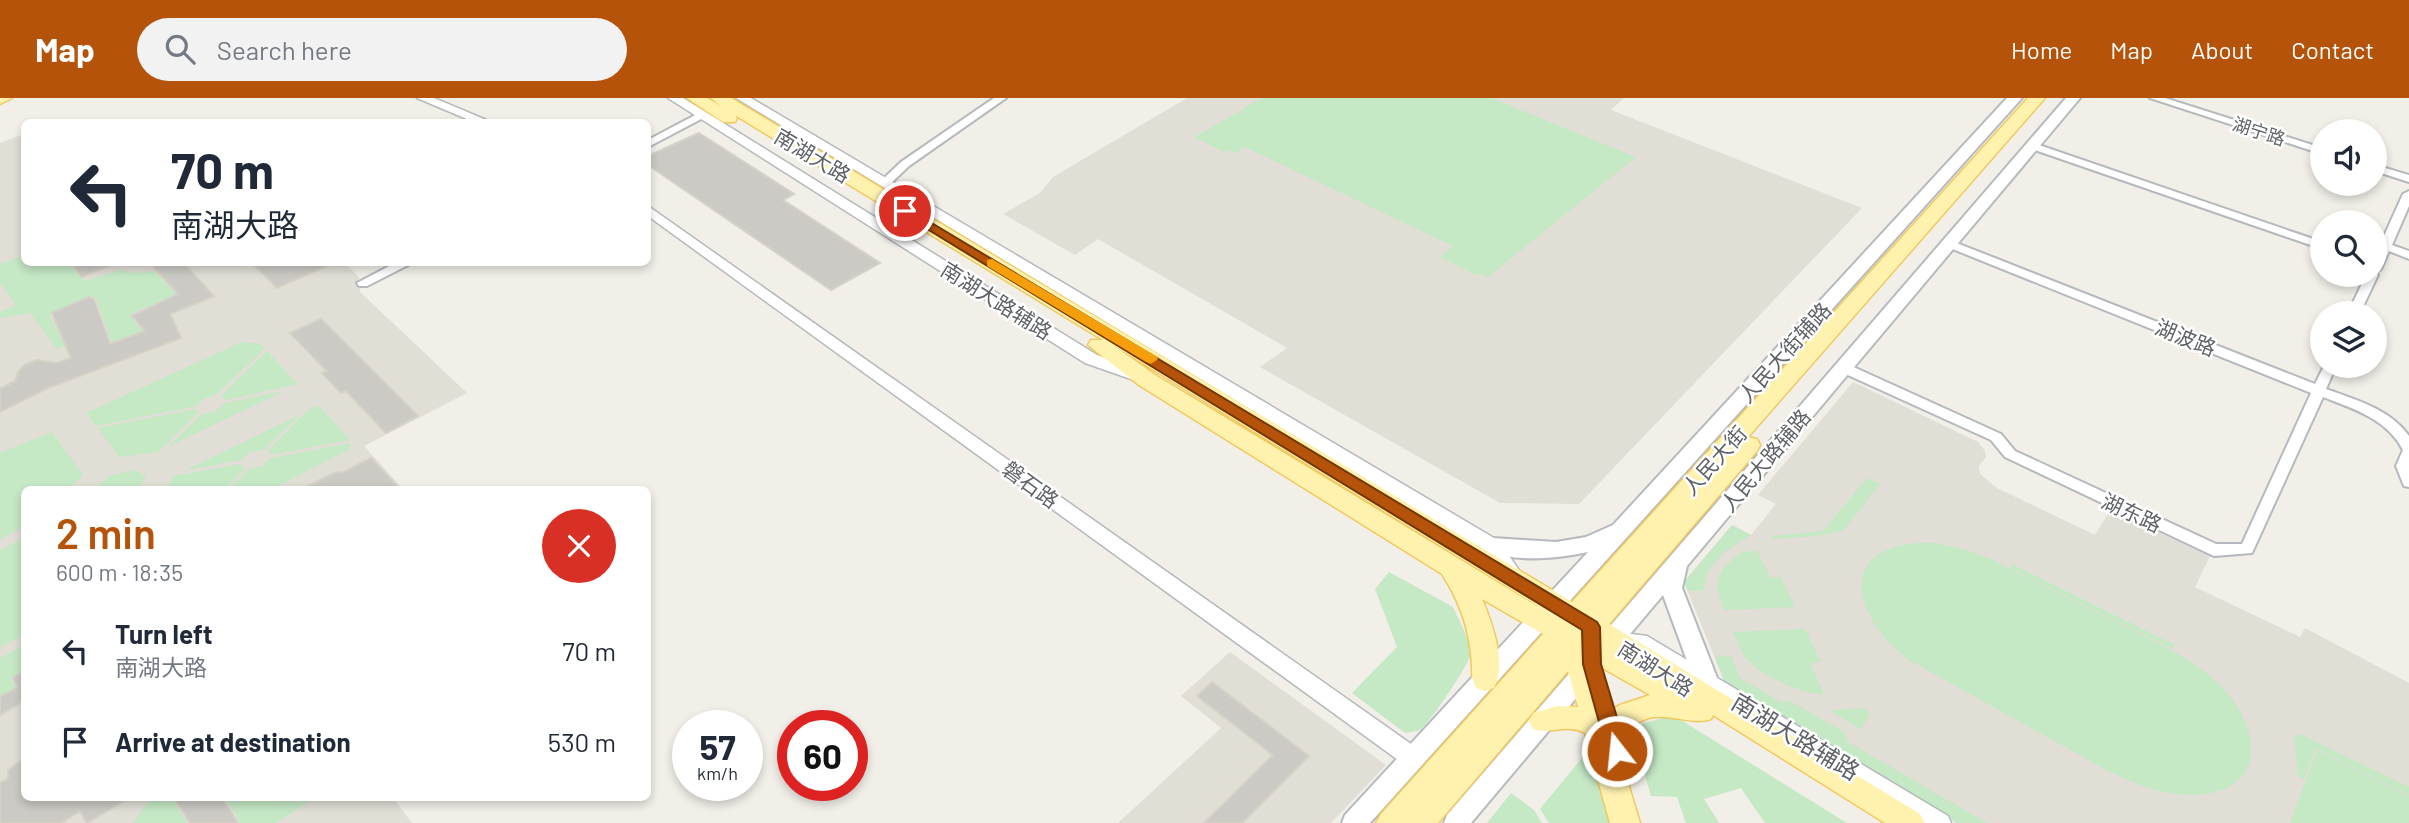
<!DOCTYPE html>
<html lang="en">
<head>
<meta charset="utf-8">
<style>
	:root { --surface:#fff; --page:#f2f2f3; --text:#1f2937; --muted:#747a83; --accent:#b45309 }
	body { margin:0; font-family:Barlow,"Noto Sans SC",sans-serif; background:var(--page); color:var(--text); height:100vh; display:flex; flex-direction:column; font-size:26px; white-space:nowrap }
	* { box-sizing:border-box; margin:0 }
	p { font-size:23px; color:var(--muted) }
	.icon { flex:none; width:38px; height:38px; fill:none; stroke:currentColor; stroke-width:2; stroke-linecap:round; stroke-linejoin:round }
	.map { position:relative; flex:1; overflow:hidden }
	.sheet { position:absolute; left:21px; top:388px; width:630px; height:315px; display:flex; flex-direction:column; background:var(--surface); border-radius:10px; box-shadow:0 4px 10px #0003 }
	.sheet>* { flex:none }
	.hud { position:absolute; left:21px; top:21px; width:630px; height:147px; border-radius:10px; box-shadow:0 4px 10px #0003; background:#fff; color:var(--text); overflow:hidden }
	.buttons { position:absolute; left:2310px; top:21px; display:grid; gap:14px }
	.buttons a { display:grid; place-items:center; width:77px; height:77px; border-radius:50%; background:var(--surface); box-shadow:0 4px 10px #0003; font-size:35px }
	.speed { position:absolute; left:672px; top:612px; display:flex; gap:14px; font-size:35px; font-weight:700; text-align:center }
	.speed>* { display:grid; place-content:center; width:91px; height:91px; border-radius:50%; background:var(--surface); box-shadow:0 4px 10px #0003; line-height:1 }
	.speed small { font-size:18px; font-weight:400 }
	.speed .limit { border:10px solid #d22; background:#fff; color:#111 }
	.pin { position:absolute; display:grid; place-items:center; width:60px; height:60px; color:#fff; margin:-30px; border:4px solid #fff; border-radius:50%; box-shadow:0 2px 7px #0007 }
	.me { position:absolute; width:77px; margin:-38px; rotate:344deg; stroke-linejoin:round; filter:drop-shadow(0 0 5px #0008) }
	.turn { display:flex; align-items:center; gap:24px; height:147px; padding:0 35px; font-size:32px }
	.turn .icon { width:91px; height:91px; stroke-width:2.5 }
	.turn b { display:block; font-size:49px; line-height:60px }
	.round { display:grid; place-items:center; flex:none; width:74px; height:74px; border-radius:37px; background:var(--page) }
	.summary { display:flex; align-items:center; justify-content:space-between; height:119px; padding:0 35px }
	h1 { font-size:42px; font-weight:600; line-height:52px; color:var(--accent) }
	ul { padding:0; list-style:none }
	li { display:flex; align-items:center; gap:21px; height:91px; padding:0 35px }
	li div { flex:1 }
	li b { display:block; font-size:26px }
	li em { font-style:normal }
	header { display:flex; align-items:center; gap:42px; box-sizing:border-box; height:98px; padding:0 35px; background:var(--accent); color:#fff }
	header strong { font-size:33px }
	nav { display:flex; gap:38px; margin-inline-start:auto; font-size:24px }
	.search { width:490px; height:63px; background:var(--page); display:flex; align-items:center; gap:18px; box-sizing:border-box; padding:0 24px; border-radius:38px; color:var(--muted); font-size:26px }
	.map>svg:first-child { display:block }
	.education { fill:#e1ded6 }
	.green { fill:#c5e8c5 }
	.building { fill:#cccac5; stroke:#d6d1c6; stroke-width:2 }
	.lines { fill:none; stroke-linecap:round; stroke-linejoin:round }
	.minor-casing { stroke:#b5b8bc; stroke-width:4 }
	.tertiary-casing { stroke:#b5b8bc; stroke-width:3 }
	.secondary-casing { stroke:#b6babf; stroke-width:4 }
	.primary-casing { stroke:#f2c960; stroke-width:3 }
	.minor { fill:#fff; fill-rule:evenodd }
	.tertiary { fill:#fff; fill-rule:evenodd }
	.secondary { fill:#fff; fill-rule:evenodd }
	.primary { fill:#fff2af; fill-rule:evenodd }
	.route { fill:#b45309; stroke:#753606; stroke-width:2 }
	.slow { fill:#f59e0b }
	.labels { text-anchor:middle; dominant-baseline:central; stroke-width:5; stroke-linejoin:round; paint-order:stroke }
	.far-street-label { font-size:18px; fill:#5f6368; stroke:#fff }
	.street-label { font-size:21px; fill:#5f6368; stroke:#fff }
	.near-street-label { font-size:24px; fill:#5f6368; stroke:#fff }
</style>
</head>
<body>
<header>
<strong>Map</strong>
<div class="search"><svg class="icon" aria-label="search" viewBox="0 0 24 24"><circle cx="10" cy="10" r="6"/><path d="M15 15l6 6"/></svg>Search here</div>
<nav><a>Home</a><a>Map</a><a>About</a><a>Contact</a></nav>
</header>
<div class="map">
<svg width="2409" height="725" viewBox="0 0 2409 725">
	<rect width="100%" height="100%" fill="#f1efe8"/>
	<g class="education">
		<path d="M1187,0H1624L1611,12L1862,110L1579,406L1500,405L1260,269L1287,250L1098,141L1075,157L1003,116L1040,95L1053,79Z"/>
		<path d="M24,36V164L344,165L359,179L360,194L467,295L364,348L404,392H24V700H393L412,725H0V45Z"/>
		<path d="M1853,284L1978,344L1985,353L1986,359L1979,368L1980,376L1997,390L2095,437L2108,416L2125,419L2210,458L2195,489L2300,539L2305,530L2409,585V725H1957L1726,588L1684,484L1732,427L1751,437L1776,406L1758,397Z"/>
		<path d="M1230,554L1386,667L1331,725H1118L1221,630L1181,598Z"/>
	</g>
	<g class="green">
		<path d="M1261,0H1491L1636,59L1488,179L1480,176L1478,178L1440,159L1453,148L1245,49L1235,55L1228,52L1224,54L1194,39L1208,31L1214,34L1210,30L1238,14L1244,16L1240,13Z"/>
		<path d="M24,157V164L73,165L70,167L85,183L121,172L134,175L155,173L179,199L175,197L136,214L130,218L143,233L106,246L111,243L96,200L90,198L68,207V209L49,216L65,247L57,251L30,215L0,220V214L16,207L0,185V166Z"/>
		<path d="M242,244L261,246L265,250L216,297L205,300L196,308L96,328L86,315Z"/>
		<path d="M267,253L298,286L226,302L221,298Z"/>
		<path d="M284,293L168,349L202,316L216,313L225,305Z"/>
		<path d="M318,307L350,342L272,357L268,352L308,312Z"/>
		<path d="M195,311L198,315L158,354L119,359L98,330Z"/>
		<path d="M301,316L265,351L250,354L241,362L184,373Z"/>
		<path d="M52,334L83,377L68,392H24V429L0,441V355Z"/>
		<path d="M351,345L350,351L270,392H228L249,371L262,368L271,360Z"/>
		<path d="M240,366L245,371L224,392H165L174,378Z"/>
		<path d="M135,372L146,378L138,392H94L109,378Z"/>
		<path d="M1867,380L1880,386L1844,432L1818,438L1773,441L1771,438L1823,433Z"/>
		<path d="M1732,427L1751,437L1723,455L1708,473L1703,493H1688L1684,484Z"/>
		<path d="M24,440V537L0,549V452Z"/>
		<path d="M1936,445L1964,451L1993,462C2034,483 2076,504 2117,524C2153,543 2192,559 2221,588C2262,630 2269,694 2194,697C2164,698 2135,686 2108,673L1909,562C1846,514 1837,441 1936,445Z"/>
		<path d="M1757,452L1770,479H1781L1795,509L1724,512C1712,483 1716,475 1740,455Z"/>
		<path d="M2012,466L2175,547L2173,551L2010,470Z"/>
		<path d="M1389,474L1453,509L1473,552C1469,566 1432,622 1421,631C1416,634 1410,634 1405,635L1352,595L1397,549L1375,491Z"/>
		<path d="M1805,531L1821,564L1810,565L1824,596C1802,597 1760,577 1745,559C1740,552 1737,542 1733,534Z"/>
		<path d="M24,547V573L11,580L16,589L0,598V560Z"/>
		<path d="M1731,558L1740,580L1781,604L1790,603L1844,634L1848,644L1987,725H1957L1726,588L1715,559Z"/>
		<path d="M1863,610L1870,616L1861,631L1832,614V612Z"/>
		<path d="M1669,618L1676,619L1847,725H1765L1741,690L1704,701L1719,725H1686L1677,699L1651,698L1631,629Z"/>
		<path d="M2300,636L2409,689V698L2316,650L2304,681L2298,678L2294,639Z"/>
		<path d="M2317,652L2409,699V725H2290Z"/>
		<path d="M1586,655L1590,658L1609,725H1549L1540,711Z"/>
		<path d="M1511,695L1534,712L1542,725H1487Z"/>
		<path d="M151,700H172L187,725H133Z"/>
		<path d="M225,700H308L310,703L276,725H235L239,722Z"/>
	</g>
	<g class="building">
		<path d="M699,35L794,96L783,102L880,165L831,192L648,67V58Z"/>
		<path d="M71,164H116V165L82,179Z"/>
		<path d="M149,164H183L214,198L170,216L181,240L48,290L0,314V291L15,283L18,274L24,267L37,262L57,265L71,260L52,215L89,199L94,201L110,246L145,233L132,218L178,196Z"/>
		<path d="M251,164H335L277,190Z"/>
		<path d="M321,221L418,318L386,335L346,293L341,295L322,275L327,273L290,235Z"/>
		<path d="M371,360L401,392H300L334,375L344,374Z"/>
		<path d="M24,573V603L0,617V599L18,589L13,580Z"/>
		<path d="M1212,584L1309,658L1242,725H1204L1273,657L1197,598Z"/>
		<path d="M24,661V700H129L87,725L80,713L61,725H0V685L8,681V672Z"/>
		<path d="M174,700H222L238,725H190Z"/>
	</g>
	<g class="lines">
		<defs>
			<g id="minor">
				<path d="M994,0H1006L909,68L889,87H881V83L901,64Z"/>
				<path d="M2150,0H2165L2322,50V56Z"/>
				<path d="M701,14L705,15V19L648,49V42Z"/>
				<path d="M2033,45L2322,144V151L2029,50L2028,48Z"/>
				<path d="M2375,67L2409,77V84L2375,73Z"/>
				<path d="M2409,93V108L2392,147L2409,153V161L2389,153L2381,171L2376,174L2378,177L2360,215H2348L2366,177H2375V158L2403,96Z"/>
				<path d="M1949,142L2315,286L2324,268H2336L2326,291C2356,302 2390,311 2409,338V389L2404,388L2396,368L2403,352C2387,321 2354,311 2323,299L2252,455L2214,458L2005,359L1991,342L1839,273L1837,270L1839,267H1849L2001,336L2015,353L2216,446H2242L2311,295L1945,148V144Z"/>
				<path d="M397,164H414L367,188H359L357,185Z"/>
			</g>
			<g id="tertiary">
				<path d="M417,0H434L491,24H474Z"/>
				<path d="M668,0H683L1097,257L1151,277L1153,281L1145,286L1085,265Z"/>
				<path d="M736,0H751L1499,443L1525,481L1522,486C1504,492 1494,466 1485,453Z"/>
				<path d="M648,108L1421,653L1424,660L1421,667L1413,669L1405,667L648,118Z"/>
				<path d="M1616,534L1647,538L1948,718L1951,725H1920L1636,552L1609,548L1606,542L1609,536Z"/>
			</g>
			<g id="secondary">
				<path d="M2007,0H2022L1370,725H1342L1345,717L1588,454C1556,461 1517,464 1485,453L1482,448L1485,443L1492,440L1556,444L1586,439L1613,427Z"/>
				<path d="M2066,0H2080L1687,468L1682,490L1719,585L1716,592L1708,594L1700,592L1693,579L1663,497L1471,725H1444L1447,717Z"/>
			</g>
			<g id="primary">
				<path d="M0,0H12L0,6Z"/>
				<path d="M687,0H707L721,8L711,0H731L1572,504L2028,0H2045L1748,339L1757,341L1760,347L1757,353L1609,526L1920,716L1925,725H1885L1713,617L1711,621C1694,627 1673,617 1654,619C1637,621 1629,634 1614,639L1640,725H1610L1585,635C1567,625 1551,637 1533,631L1529,623L1533,615L1557,608L1578,609L1568,573L1438,725H1376L1381,716L1543,536L1482,501C1492,525 1507,565 1494,590L1485,593L1476,590C1470,579 1473,568 1471,556C1468,526 1458,501 1442,476L1139,287L1088,247L1091,242H1103L735,17L737,20L735,24H723ZM1113,247L1506,488L1555,519L1155,277ZM1592,564L1650,597L1620,607L1607,615Z"/>
			</g>
		</defs>
		<use href="#minor" class="minor-casing"/>
		<use href="#tertiary" class="tertiary-casing"/>
		<use href="#secondary" class="secondary-casing"/>
		<use href="#primary" class="primary-casing"/>
		<use href="#minor" class="minor"/>
		<use href="#tertiary" class="tertiary"/>
		<use href="#secondary" class="secondary"/>
		<use href="#primary" class="primary"/>
	</g>
	<path class="route" d="M905,109L1597,524L1600,529L1601,566L1627,653L1624,659L1617,662L1610,659L1607,653L1583,566L1582,532L901,115V110Z"/>
	<path class="slow" d="M992,161L1156,258L1158,261L1151,266L1146,264L987,168V162Z"/>
	<g class="labels">
		<g class="far-street-label">
			<text transform="translate(2259 33) rotate(18)">湖宁路</text>
		</g>
		<g class="street-label">
			<text transform="translate(813 57) rotate(31)">南湖大路</text>
			<text transform="translate(997 202) rotate(32)">南湖大路辅路</text>
			<text transform="translate(2186 239) rotate(22)">湖波路</text>
			<text transform="translate(1784 254) rotate(-48)">人民大街辅路</text>
			<text transform="translate(1714 362) rotate(-48)">人民大街</text>
			<text transform="translate(1765 362) rotate(-50)">人民大路辅路</text>
			<text transform="translate(1031 386) rotate(36)">磐石路</text>
			<text transform="translate(2132 414) rotate(25)">湖东路</text>
			<text transform="translate(1656 570) rotate(32)">南湖大路</text>
		</g>
		<g class="near-street-label">
			<text transform="translate(1796 638) rotate(31)">南湖大路辅路</text>
		</g>
	</g>
</svg>
<div class="buttons">
<a><svg class="icon" aria-label="sound" viewBox="0 0 24 24"><path d="M4 9h4l5-4v14l-5-4H4zM17 9q2 3 0 6"/></svg></a>
<a><svg class="icon" aria-label="search" viewBox="0 0 24 24"><circle cx="10" cy="10" r="6"/><path d="M15 15l6 6"/></svg></a>
<a><svg class="icon" aria-label="layers" viewBox="0 0 24 24"><path d="M12 4l9 5-9 5-9-5zM3 14l9 5 9-5"/></svg></a>
</div>
<div class="speed"><div>57<small>km/h</small></div><div class="limit">60</div></div>
<div class="pin" style="left:905px;top:113px;background:#d93025"><svg class="icon" aria-label="arrive" viewBox="0 0 24 24"><path d="M6 21V4h12l-3 4 3 4H6"/></svg></div>
<svg class="me" style="left:1617px;top:653px" viewBox="-20 -20 40 40"><circle r="17" fill="#b45309" stroke="#fff" stroke-width="3"/><path d="M0-11L8 9 0 5-8 9z" fill="#fff"/></svg>
<div class="hud">
<div class="turn"><svg class="icon" aria-label="left" viewBox="0 0 24 24"><path d="M17 20v-9H6M10 6l-5 5 5 5"/></svg><div><b>70 m</b>南湖大路</div></div>
</div>
<section class="sheet">
<div class="summary"><div><h1>2 min</h1><p>600 m · 18:35</p></div><a class="round" style="background:#d93025;color:#fff"><svg class="icon" aria-label="close" viewBox="0 0 24 24"><path d="M6 6l12 12M18 6L6 18"/></svg></a></div>
<ul>
<li><svg class="icon" aria-label="left" viewBox="0 0 24 24"><path d="M17 20v-9H6M10 6l-5 5 5 5"/></svg><div><b>Turn left</b><p>南湖大路</p></div><em>70 m</em></li>
<li><svg class="icon" aria-label="arrive" viewBox="0 0 24 24"><path d="M6 21V4h12l-3 4 3 4H6"/></svg><div><b>Arrive at destination</b></div><em>530 m</em></li>
</ul>
</section>
</div>
</body>
</html>
